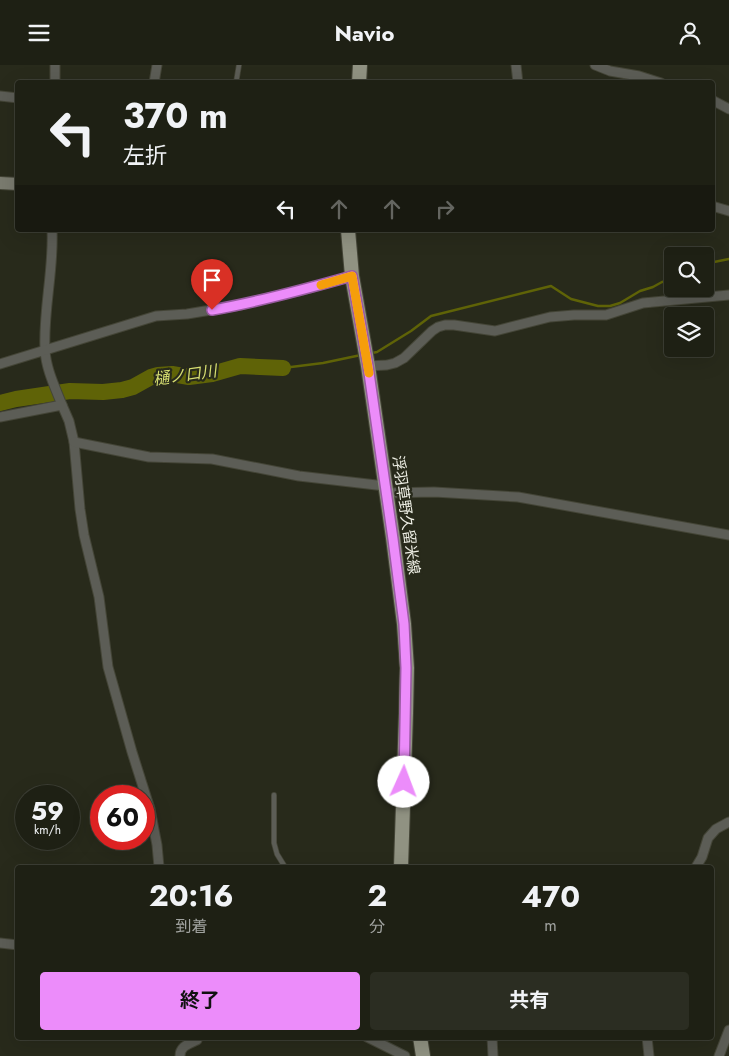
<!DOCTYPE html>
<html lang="ja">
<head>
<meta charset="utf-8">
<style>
	:root { --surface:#1e2014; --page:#2b2d22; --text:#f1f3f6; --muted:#a1a3a0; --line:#3c3e34; --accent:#ec8cfa }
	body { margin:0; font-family:Jost,"Noto Sans JP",sans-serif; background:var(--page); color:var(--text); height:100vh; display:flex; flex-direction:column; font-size:19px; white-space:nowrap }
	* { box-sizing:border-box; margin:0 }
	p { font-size:16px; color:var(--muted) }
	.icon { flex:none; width:28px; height:28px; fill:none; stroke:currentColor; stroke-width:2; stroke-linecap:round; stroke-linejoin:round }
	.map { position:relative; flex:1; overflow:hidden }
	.details { position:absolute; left:15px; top:800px; width:699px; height:175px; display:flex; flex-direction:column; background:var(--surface); border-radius:5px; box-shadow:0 5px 20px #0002,0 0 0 1px var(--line) }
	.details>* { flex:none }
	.top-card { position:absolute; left:15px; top:15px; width:700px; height:152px; border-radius:5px; box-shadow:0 5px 20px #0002,0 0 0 1px var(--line); background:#1e2014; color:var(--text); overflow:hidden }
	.tools { position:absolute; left:664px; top:182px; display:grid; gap:10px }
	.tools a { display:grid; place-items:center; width:50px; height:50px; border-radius:5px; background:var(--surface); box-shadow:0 5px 20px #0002,0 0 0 1px var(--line); font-size:25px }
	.speed { position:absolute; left:15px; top:720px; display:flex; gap:10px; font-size:25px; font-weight:700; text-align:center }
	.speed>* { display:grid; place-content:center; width:65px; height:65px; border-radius:50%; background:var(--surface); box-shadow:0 5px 20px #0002,0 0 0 1px var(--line); line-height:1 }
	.speed small { font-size:12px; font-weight:400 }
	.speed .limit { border:8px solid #d22; background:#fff; color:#111 }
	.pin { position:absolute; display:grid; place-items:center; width:42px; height:42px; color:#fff; margin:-51px -21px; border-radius:50% 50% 50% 0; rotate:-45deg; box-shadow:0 0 5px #0007 }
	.pin .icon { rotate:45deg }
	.me { position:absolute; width:55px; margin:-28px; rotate:2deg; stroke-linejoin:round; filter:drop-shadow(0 0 4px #0008) }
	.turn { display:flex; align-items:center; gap:18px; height:105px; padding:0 25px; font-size:22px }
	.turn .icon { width:65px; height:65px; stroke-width:2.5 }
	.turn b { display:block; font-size:35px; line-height:42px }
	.lanes { display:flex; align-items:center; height:48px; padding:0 25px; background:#0003; justify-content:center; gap:25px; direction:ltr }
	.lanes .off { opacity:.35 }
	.eta { display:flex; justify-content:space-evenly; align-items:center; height:85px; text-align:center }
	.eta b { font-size:30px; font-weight:700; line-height:35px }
	.cta { display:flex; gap:10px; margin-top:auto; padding:10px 25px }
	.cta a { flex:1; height:58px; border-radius:5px; background:var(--accent); color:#111; font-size:20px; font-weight:700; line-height:58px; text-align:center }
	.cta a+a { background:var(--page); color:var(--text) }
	header { display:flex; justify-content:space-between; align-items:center; height:65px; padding:0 25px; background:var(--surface); font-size:22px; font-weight:700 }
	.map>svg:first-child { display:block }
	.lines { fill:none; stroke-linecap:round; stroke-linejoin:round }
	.stream { stroke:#5f6307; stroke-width:2.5 }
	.river { stroke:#5f6307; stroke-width:16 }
	.lane-casing { stroke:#444537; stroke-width:6 }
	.street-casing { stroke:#444537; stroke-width:11 }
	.secondary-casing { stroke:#444537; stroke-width:14 }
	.primary-casing { stroke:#444537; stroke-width:16 }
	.lane { stroke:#5c5d56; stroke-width:4.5 }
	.street { stroke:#5c5d56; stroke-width:9 }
	.secondary { stroke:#7a7b6f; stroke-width:12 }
	.primary { stroke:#909282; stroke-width:14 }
	.route-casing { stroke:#995ba2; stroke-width:12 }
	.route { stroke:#ec8cfa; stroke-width:9 }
	.slow { stroke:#f59e0b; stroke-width:9 }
	.labels { text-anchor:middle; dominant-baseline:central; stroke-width:4.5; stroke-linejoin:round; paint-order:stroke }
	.street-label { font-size:15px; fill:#edeee4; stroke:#282a1b }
	.water-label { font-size:16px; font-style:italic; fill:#d6de71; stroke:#282a1b }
</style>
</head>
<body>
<header><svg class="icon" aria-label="menu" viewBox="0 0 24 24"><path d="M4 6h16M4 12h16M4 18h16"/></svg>Navio<svg class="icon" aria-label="person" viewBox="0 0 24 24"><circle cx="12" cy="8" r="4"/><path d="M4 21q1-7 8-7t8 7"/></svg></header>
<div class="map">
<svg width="729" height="991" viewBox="0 0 729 991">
	<rect width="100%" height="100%" fill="#282a1b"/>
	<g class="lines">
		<g class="stream">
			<path d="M705,201L714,197L729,194"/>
			<path d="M372,288L377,287L411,266L431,251L551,221L571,234L598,241H610L620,238L640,226L653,222L662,217L672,215"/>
			<path d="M283,303L323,298L361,290"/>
		</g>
		<path class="river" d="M0,338L16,334L70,326L103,327L122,325L133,322L151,312L158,310L172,309L189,312L212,309L240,301L283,303"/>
		<defs>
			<g id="lane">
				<path d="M236,18L239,0"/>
				<path d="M274,730V778L277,789L285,802"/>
			</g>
			<g id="street">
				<path d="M516,0L518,18"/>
				<path d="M595,0L610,6L639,11L661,18"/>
				<path d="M55,18V0"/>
				<path d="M154,18L157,0"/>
				<path d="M0,31L18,33"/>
				<path d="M712,35L729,44"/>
				<path d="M712,141L729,146"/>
				<path d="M52,165C54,205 43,245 45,285C46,304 55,322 62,340"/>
				<path d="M0,299L156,251L187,249L241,240L259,235L299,226L352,211"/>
				<path d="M368,301L387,300L395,298L404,293L432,266L438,262L445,260H454L495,266L550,252L574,250H606L643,238L729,230"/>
				<path d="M0,352L62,340L69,356L74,377L80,444L84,470L99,532L108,602L132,687L150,744L157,780L159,802"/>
				<path d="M74,377L149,392L212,394L299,411L385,421"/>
				<path d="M386,428L434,427L518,432L729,470"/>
				<path d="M696,802L702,792L708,773L716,764L729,757"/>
				<path d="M0,878L18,880"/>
				<path d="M367,972L405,991"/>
				<path d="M492,972L493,991"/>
				<path d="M647,972L649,991"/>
				<path d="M180,991C180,981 189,979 197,975L198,972"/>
				<path d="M719,991L729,965"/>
			</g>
			<path id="secondary" d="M0,118L18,119"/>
			<g id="primary">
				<path d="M359,18L360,0"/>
				<path d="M348,165L352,211L368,301L393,473L404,559L407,603L406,648L401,802"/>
				<path d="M420,972L423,991"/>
			</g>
		</defs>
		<use href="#lane" class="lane-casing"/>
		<use href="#street" class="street-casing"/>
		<use href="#secondary" class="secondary-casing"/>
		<use href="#primary" class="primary-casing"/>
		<use href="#lane" class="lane"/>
		<use href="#street" class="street"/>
		<use href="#secondary" class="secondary"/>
		<use href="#primary" class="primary"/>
	</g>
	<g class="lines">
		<defs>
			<path id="route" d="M212,245C259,237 306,224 352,211L368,301L393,474L404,559L406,603L404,717"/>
		</defs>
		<use href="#route" class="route-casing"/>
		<use href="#route" class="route"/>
		<path class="slow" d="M321,220L352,211L369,308"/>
	</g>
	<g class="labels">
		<g class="street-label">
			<text transform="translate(406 450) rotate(82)">浮羽草野久留米線</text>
		</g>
		<g class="water-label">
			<text transform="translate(185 310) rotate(-8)">樋ノ口川</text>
		</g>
	</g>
</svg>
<div class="tools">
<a><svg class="icon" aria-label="search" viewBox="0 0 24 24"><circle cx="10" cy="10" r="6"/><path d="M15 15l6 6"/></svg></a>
<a><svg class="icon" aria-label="layers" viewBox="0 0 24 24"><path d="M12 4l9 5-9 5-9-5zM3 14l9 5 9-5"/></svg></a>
</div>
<div class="speed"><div>59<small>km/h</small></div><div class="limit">60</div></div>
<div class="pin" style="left:212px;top:245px;background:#d93025"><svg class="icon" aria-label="arrive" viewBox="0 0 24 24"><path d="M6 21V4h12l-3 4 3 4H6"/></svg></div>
<svg class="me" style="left:404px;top:717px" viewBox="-20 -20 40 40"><circle r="19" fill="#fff"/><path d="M0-13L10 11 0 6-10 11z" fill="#ec8cfa"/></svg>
<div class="top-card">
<div class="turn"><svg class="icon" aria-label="left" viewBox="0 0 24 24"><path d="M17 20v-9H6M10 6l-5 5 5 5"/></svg><div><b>370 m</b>左折</div></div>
<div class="lanes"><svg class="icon" aria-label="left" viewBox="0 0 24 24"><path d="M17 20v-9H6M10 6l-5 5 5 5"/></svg><svg class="icon off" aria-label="ahead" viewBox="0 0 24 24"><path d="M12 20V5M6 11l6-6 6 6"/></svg><svg class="icon off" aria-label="ahead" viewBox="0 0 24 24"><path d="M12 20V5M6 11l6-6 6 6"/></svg><svg class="icon off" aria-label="right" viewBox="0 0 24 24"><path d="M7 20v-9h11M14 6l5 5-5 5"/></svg></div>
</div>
<section class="details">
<div class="eta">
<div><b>20:16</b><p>到着</p></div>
<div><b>2</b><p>分</p></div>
<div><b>470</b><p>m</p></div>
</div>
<div class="cta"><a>終了</a><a>共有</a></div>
</section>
</div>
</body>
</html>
